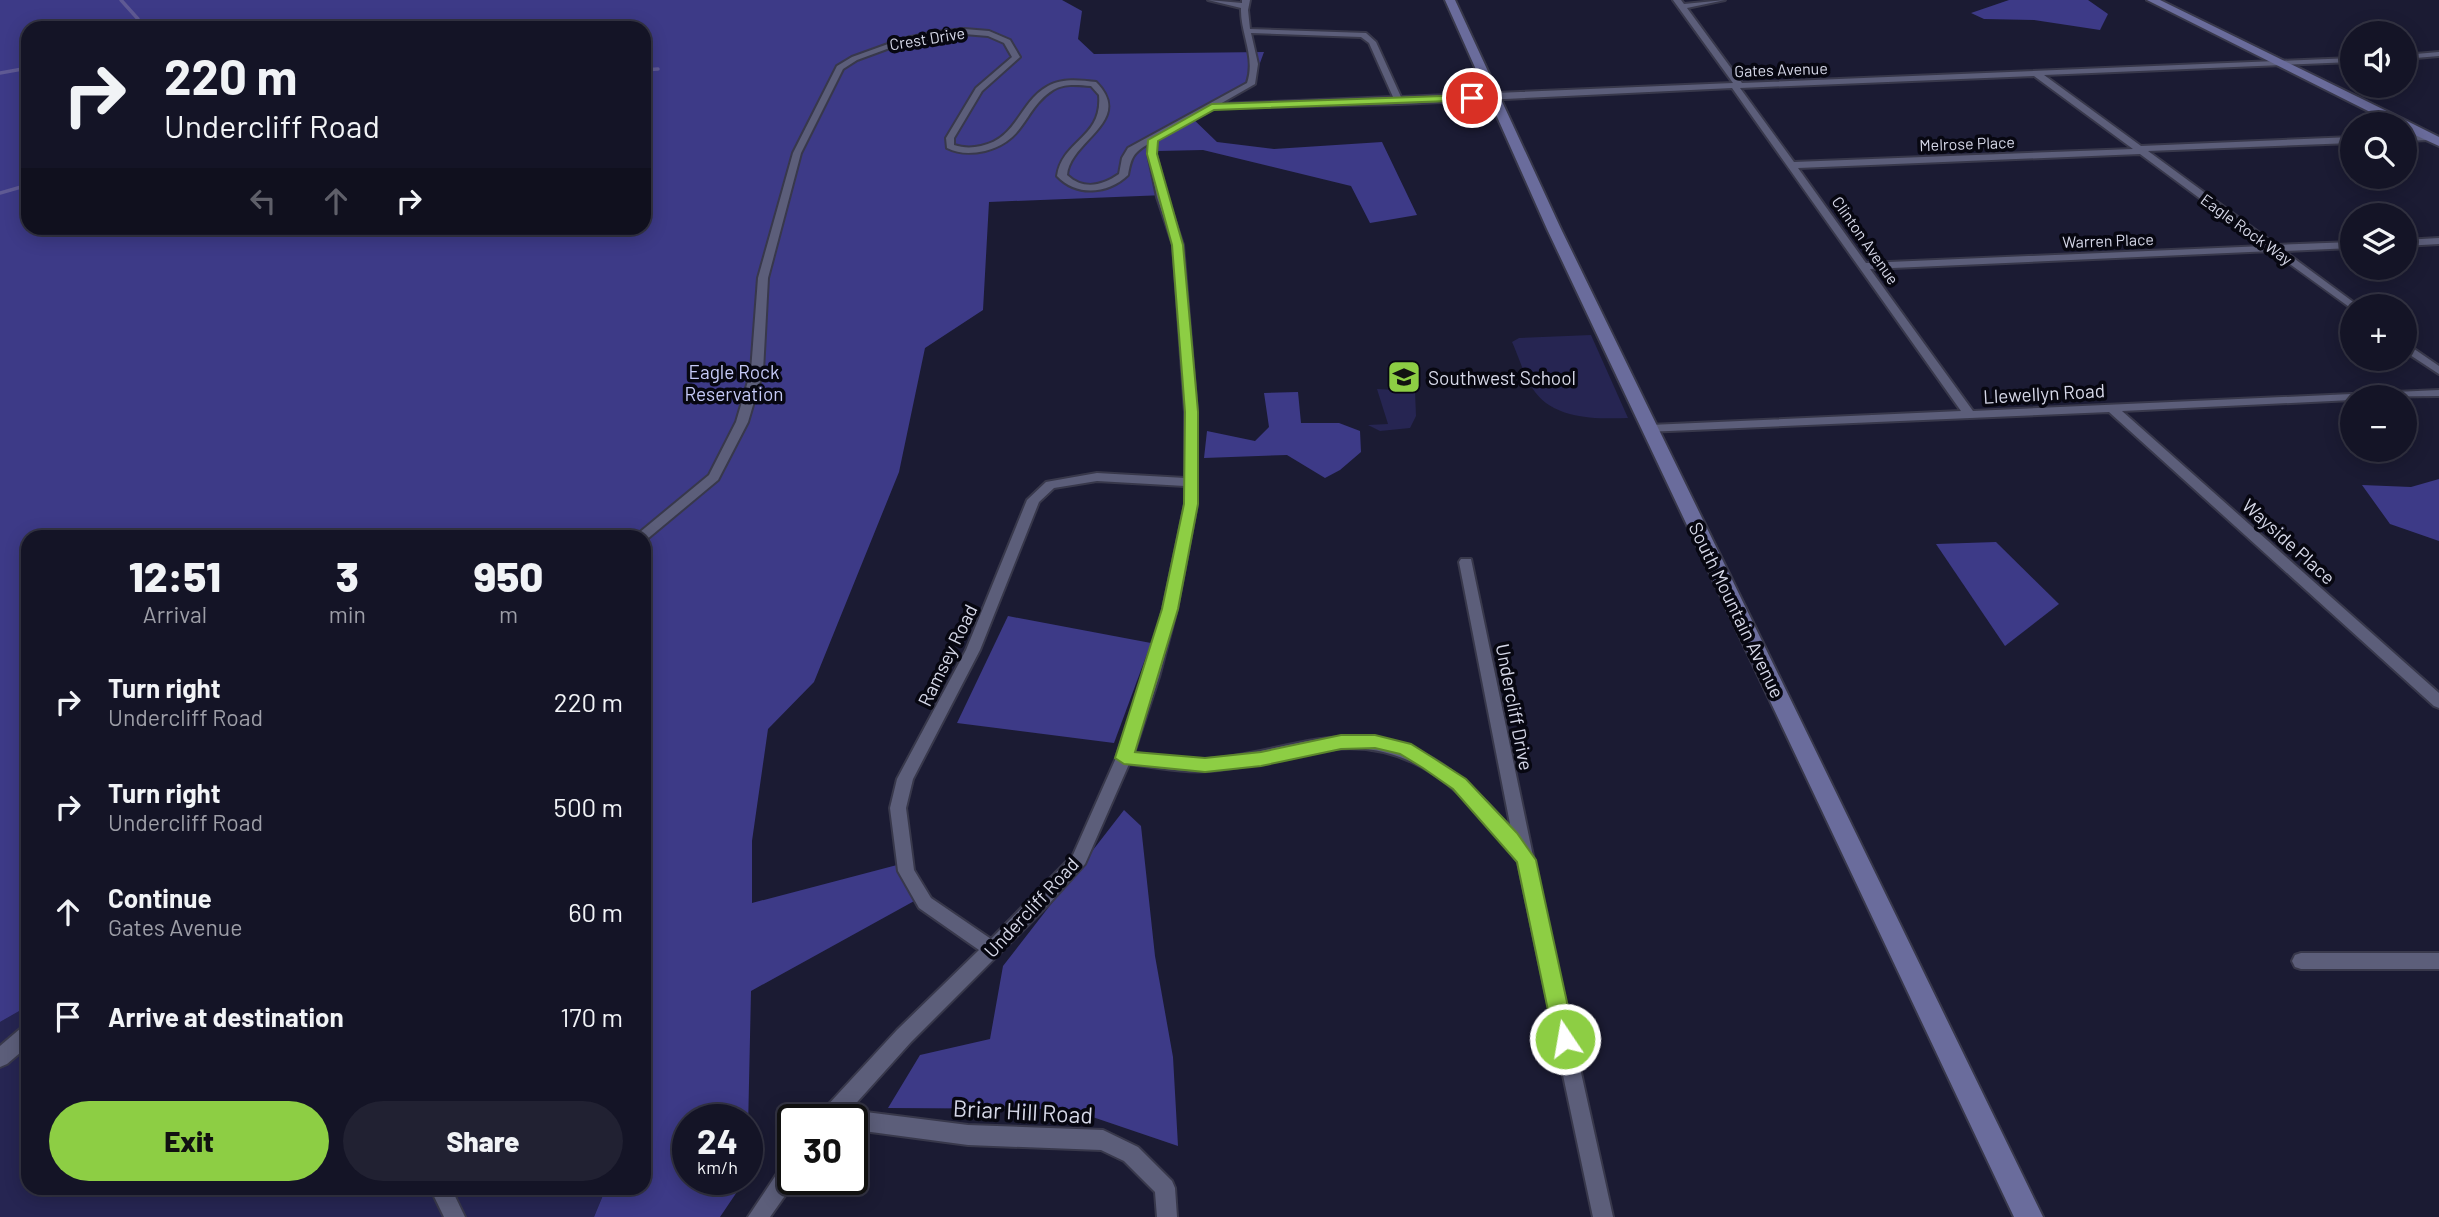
<!DOCTYPE html>
<html lang="en">
<head>
<meta charset="utf-8">
<style>
	:root { --surface:#141426; --page:#212132; --text:#f1f3f6; --muted:#9d9ea7; --line:#333343; --accent:#8dce44 }
	body { margin:0; font-family:Barlow,sans-serif; background:var(--page); color:var(--text); height:100vh; display:flex; flex-direction:column; font-size:26px; white-space:nowrap }
	* { box-sizing:border-box; margin:0 }
	p { font-size:23px; color:var(--muted) }
	.icon { flex:none; width:38px; height:38px; fill:none; stroke:currentColor; stroke-width:2; stroke-linecap:round; stroke-linejoin:round }
	.map { position:relative; flex:1; overflow:hidden }
	.side { position:absolute; left:21px; top:530px; width:630px; height:665px; display:flex; flex-direction:column; background:var(--surface); border-radius:21px; box-shadow:0 4px 18px #0003,0 0 0 2px var(--line) }
	.side>* { flex:none }
	.top-card { position:absolute; left:21px; top:21px; width:630px; height:214px; border-radius:21px; box-shadow:0 4px 18px #0003,0 0 0 2px var(--line); background:#141426; color:var(--text); overflow:hidden }
	.fabs { position:absolute; left:2340px; top:21px; display:grid; gap:14px }
	.fabs a { display:grid; place-items:center; width:77px; height:77px; border-radius:50%; background:var(--surface); box-shadow:0 4px 18px #0003,0 0 0 2px var(--line); font-size:35px }
	.speed { position:absolute; left:672px; top:1104px; display:flex; gap:14px; font-size:35px; font-weight:700; text-align:center }
	.speed>* { display:grid; place-content:center; width:91px; height:91px; border-radius:50%; background:var(--surface); box-shadow:0 4px 18px #0003,0 0 0 2px var(--line); line-height:1 }
	.speed small { font-size:18px; font-weight:400 }
	.speed .limit { border:4px solid #111; border-radius:10px; background:#fff; color:#111 }
	.pin { position:absolute; display:grid; place-items:center; width:60px; height:60px; color:#fff; margin:-30px; border:4px solid #fff; border-radius:50%; box-shadow:0 2px 7px #0007 }
	.me { position:absolute; width:77px; margin:-38px; rotate:348deg; stroke-linejoin:round; filter:drop-shadow(0 0 5px #0008) }
	.turn { display:flex; align-items:center; gap:24px; height:147px; padding:0 28px; font-size:32px }
	.turn .icon { width:91px; height:91px; stroke-width:2.5 }
	.turn b { display:block; font-size:49px; line-height:60px }
	.lanes { display:flex; align-items:center; height:66px; padding:0 28px; background:#0003; justify-content:center; gap:35px; direction:ltr }
	.lanes .off { opacity:.35 }
	.eta { display:flex; justify-content:space-evenly; align-items:center; height:119px; text-align:center }
	.eta b { font-size:42px; font-weight:800; line-height:49px }
	.button { display:flex; gap:14px; margin-top:auto; padding:14px 28px }
	.button a { flex:1; height:80px; border-radius:42px; background:var(--accent); color:#111; font-size:28px; font-weight:800; line-height:80px; text-align:center }
	.button a+a { background:var(--page); color:var(--text) }
	ul { padding:0; list-style:none }
	li { display:flex; align-items:center; gap:21px; height:105px; padding:0 28px }
	li div { flex:1 }
	li b { display:block; font-size:26px }
	li em { font-style:normal }
	.map>svg:first-child { display:block }
	.green { fill:#262552 }
	.forest { fill:#3d3a87; fill-rule:evenodd }
	.lines { fill:none; stroke-linecap:round; stroke-linejoin:round }
	.stream { stroke:#5f5a94; stroke-width:3.5 }
	.street-casing { stroke:#38384b; stroke-width:4 }
	.secondary-casing { stroke:#38384b; stroke-width:4 }
	.street { fill:#5c5e7a; fill-rule:evenodd }
	.secondary { fill:#6a6c9c; fill-rule:evenodd }
	.route { fill:#8dce44; stroke:#5c862c; stroke-width:2 }
	.labels { text-anchor:middle; dominant-baseline:central; stroke-width:7; stroke-linejoin:round; paint-order:stroke }
	.far-street-label { font-size:16px; fill:#d6d8e8; stroke:#070711 }
	.park-label { font-size:19px; fill:#c6caf7; stroke:#070711 }
	.poi-label { font-size:19px; fill:#d6d8e8; stroke:#070711; text-anchor:start }
	.street-label { font-size:19px; fill:#d6d8e8; stroke:#070711 }
	.near-street-label { font-size:23px; fill:#d6d8e8; stroke:#070711 }
</style>
</head>
<body>
<div class="map">
<svg width="2439" height="1217" viewBox="0 0 2439 1217">
	<rect width="100%" height="100%" fill="#1b1b33"/>
	<g class="green">
		<path d="M1591,335L1628,418C1598,419 1556,420 1535,392C1525,379 1519,357 1512,342L1519,338Z"/>
		<path d="M1377,389L1415,391L1416,416L1410,428L1380,431L1368,425L1388,424Z"/>
		<path d="M28,1006V1188H606L594,1217H0V1022Z"/>
	</g>
	<g class="forest">
		<path d="M0,0H1062L1082,11L1078,39L1094,54L1264,52L1252,85L1189,115L1217,142L1274,149L1382,142L1417,215L1370,223L1351,186L1203,150L1157,151L1165,195L989,202L983,310L925,348L899,472L814,682L768,729L752,841V903L897,865L916,900L751,991L747,1176V1120H688V1180H745L720,1217H594L606,1188H644V537H28V1006L0,1022ZM28,28H644V228H28Z"/>
		<path d="M2009,0H2088L2108,14L2100,30L2034,20L1984,19L1971,13Z"/>
		<path d="M1298,392L1301,423H1339L1360,431L1361,452L1340,470L1325,478L1287,455L1204,458L1207,431L1255,441L1269,427L1264,393Z"/>
		<path d="M2439,479V541L2390,524L2362,485L2411,487Z"/>
		<path d="M1996,542L2059,604L2005,646L1936,544Z"/>
		<path d="M1008,616L1151,643L1114,743L957,723Z"/>
		<path d="M1124,810L1141,826L1155,956L1173,1057L1178,1146L1069,1109L888,1108L920,1055L990,1039L1003,966Z"/>
	</g>
	<g class="lines">
		<g class="stream">
			<path d="M121,0L138,19L137,28"/>
			<path d="M644,70L658,69"/>
			<path d="M0,73L28,68"/>
			<path d="M0,193L28,185"/>
		</g>
		<defs>
			<g id="street">
				<path d="M1208,0L1242,3V0H1250L1248,10L1250,29L1366,33L1376,42L1401,97L1733,83L1673,0H1681L1684,4L1725,0L1687,8L1742,83L2352,58V62L2044,75L2141,146L2352,137V143L2148,151L2276,245L2352,242V248L2284,251L2356,304L2357,306H2352V309L2272,251L1870,269L1973,411L2439,390V396L2352,397V400L2122,411L2439,693V708L2434,706L2109,412L1646,432L1644,429L1646,426L1650,425L1961,411L1732,88L1399,104L1214,108L1157,139L1156,154L1167,197L1183,245L1197,412V504L1177,609L1159,677L1134,753C1158,756 1183,761 1208,759C1242,757 1275,747 1308,741C1400,724 1454,761 1511,829L1459,562L1461,559H1471L1533,856L1613,1217H1593L1518,862C1469,796 1415,737 1326,750C1287,755 1249,768 1209,771C1182,773 1156,767 1129,764L1085,864L1048,905L911,1042L850,1110L968,1125L1103,1130L1138,1147L1172,1181L1175,1188L1177,1217H1157L1155,1192L1124,1161L1101,1150L968,1145L856,1130L852,1129V1120H818L826,1107L897,1030L979,950L919,908L898,871L890,808L897,779L966,650L1027,500L1046,482L1097,473L1185,478V412L1173,245L1157,197L1148,154V144C1133,153 1131,158 1128,175C1108,194 1077,197 1057,176C1062,140 1103,138 1099,95L1091,86C1078,85 1065,83 1053,90C1023,109 1027,140 985,151C971,154 959,154 947,148L946,138L976,88L1012,57L1004,43L988,36L964,34L906,42L857,60L843,69L801,153L768,278L763,371L748,422L718,480L646,540L644,537H634L709,475L736,422L751,371L758,278L793,153L837,66L852,57L902,39L935,32L964,29L989,31L1010,40L1020,57L982,91L954,138V145C963,148 972,148 981,146C1018,138 1019,102 1048,86C1062,78 1080,80 1096,82C1135,121 1070,140 1067,175C1083,190 1102,186 1119,174L1122,158L1128,148L1247,83C1256,57 1240,33 1241,8ZM1251,33L1361,37L1369,43L1393,97L1220,104L1255,84L1258,64ZM2034,76L2133,149L1794,162L1740,88ZM2140,154L2264,246L1866,263L1798,168ZM1097,481L1185,486V504L1163,609L1145,677L1116,758L1073,855L991,939L931,898L914,870L906,808L913,779L980,650L1039,502L1054,488Z"/>
				<path d="M2439,52V56L2404,59V55Z"/>
				<path d="M2404,135L2429,134L2433,137L2429,140L2404,141Z"/>
				<path d="M2439,238V244L2404,246V240Z"/>
				<path d="M2404,342L2439,366V374L2404,351Z"/>
				<path d="M2301,953H2439V969H2301L2295,967L2292,961L2295,955Z"/>
				<path d="M28,1025V1046L7,1064L0,1067V1046L21,1028Z"/>
				<path d="M793,1157V1180H796L770,1217H748L786,1160Z"/>
				<path d="M430,1188H451L465,1217H444Z"/>
			</g>
			<g id="secondary">
				<path d="M1445,0H1455L1561,229L2043,1217H2014L1547,229Z"/>
				<path d="M2147,0H2160L2407,121L2439,137V146L2404,130V124H2394Z"/>
			</g>
		</defs>
		<use href="#street" class="street-casing"/>
		<use href="#secondary" class="secondary-casing"/>
		<use href="#street" class="street"/>
		<use href="#secondary" class="secondary"/>
	</g>
	<path class="route" d="M1472,95L1475,100L1214,110L1158,141L1157,154L1183,245L1198,412V504L1178,609L1135,752L1205,758L1261,752L1341,735H1375L1411,744L1435,759L1466,779L1517,833L1536,860L1575,1039L1572,1046L1565,1048L1557,1046L1554,1039L1517,862L1453,789L1423,768L1400,754L1375,748L1341,749L1261,766L1205,772L1124,764L1115,758L1162,609L1184,504L1185,412L1172,245L1147,154L1148,140L1212,104Z"/>
	<defs>
		<symbol id="school-square" viewBox="-11 -11 22 22"><rect x="-9" y="-9" width="18" height="18" rx="4" fill="#8dce44" stroke="#070711"/><path d="M0-5L7-2L0 1L-7-2ZM-4 1L0 2.5L4 1V4Q0 6-4 4Z" fill="#111"/></symbol>
	</defs>
	<g fill-rule="evenodd">
		<use href="#school-square" x="1385" y="358" width="38" height="38"/>
	</g>
	<g class="labels">
		<g class="far-street-label">
			<text transform="translate(927 38) rotate(-9)">Crest Drive</text>
			<text transform="translate(1781 69) rotate(-2)">Gates Avenue</text>
			<text transform="translate(1967 143) rotate(-2)">Melrose Place</text>
			<text transform="translate(2247 229) rotate(36)">Eagle Rock Way</text>
			<text transform="translate(1866 240) rotate(55)">Clinton Avenue</text>
			<text transform="translate(2108 240) rotate(-2)">Warren Place</text>
		</g>
		<g class="park-label">
			<text x="734" y="371">Eagle Rock<tspan x="734" dy="22">Reservation</tspan></text>
		</g>
		<g class="poi-label">
			<text x="1428" y="377">Southwest School</text>
		</g>
		<g class="street-label">
			<text transform="translate(2044 393) rotate(-3)">Llewellyn Road</text>
			<text transform="translate(2289 541) rotate(42)">Wayside Place</text>
			<text transform="translate(1737 610) rotate(64)">South Mountain Avenue</text>
			<text transform="translate(947 655) rotate(-64)">Ramsey Road</text>
			<text transform="translate(1515 707) rotate(79)">Undercliff Drive</text>
			<text transform="translate(1031 907) rotate(-47)">Undercliff Road</text>
		</g>
		<g class="near-street-label">
			<text transform="translate(1023 1111) rotate(3)">Briar Hill Road</text>
		</g>
	</g>
</svg>
<div class="fabs">
<a><svg class="icon" aria-label="sound" viewBox="0 0 24 24"><path d="M4 9h4l5-4v14l-5-4H4zM17 9q2 3 0 6"/></svg></a>
<a><svg class="icon" aria-label="search" viewBox="0 0 24 24"><circle cx="10" cy="10" r="6"/><path d="M15 15l6 6"/></svg></a>
<a><svg class="icon" aria-label="layers" viewBox="0 0 24 24"><path d="M12 4l9 5-9 5-9-5zM3 14l9 5 9-5"/></svg></a>
<a>+</a>
<a>−</a>
</div>
<div class="speed"><div>24<small>km/h</small></div><div class="limit">30</div></div>
<div class="pin" style="left:1472px;top:98px;background:#d93025"><svg class="icon" aria-label="arrive" viewBox="0 0 24 24"><path d="M6 21V4h12l-3 4 3 4H6"/></svg></div>
<svg class="me" style="left:1565px;top:1039px" viewBox="-20 -20 40 40"><circle r="17" fill="#8dce44" stroke="#fff" stroke-width="3"/><path d="M0-11L8 9 0 5-8 9z" fill="#fff"/></svg>
<div class="top-card">
<div class="turn"><svg class="icon" aria-label="right" viewBox="0 0 24 24"><path d="M7 20v-9h11M14 6l5 5-5 5"/></svg><div><b>220 m</b>Undercliff Road</div></div>
<div class="lanes"><svg class="icon off" aria-label="left" viewBox="0 0 24 24"><path d="M17 20v-9H6M10 6l-5 5 5 5"/></svg><svg class="icon off" aria-label="ahead" viewBox="0 0 24 24"><path d="M12 20V5M6 11l6-6 6 6"/></svg><svg class="icon" aria-label="right" viewBox="0 0 24 24"><path d="M7 20v-9h11M14 6l5 5-5 5"/></svg></div>
</div>
<section class="side">
<div class="eta">
<div><b>12:51</b><p>Arrival</p></div>
<div><b>3</b><p>min</p></div>
<div><b>950</b><p>m</p></div>
</div>
<ul>
<li><svg class="icon" aria-label="right" viewBox="0 0 24 24"><path d="M7 20v-9h11M14 6l5 5-5 5"/></svg><div><b>Turn right</b><p>Undercliff Road</p></div><em>220 m</em></li>
<li><svg class="icon" aria-label="right" viewBox="0 0 24 24"><path d="M7 20v-9h11M14 6l5 5-5 5"/></svg><div><b>Turn right</b><p>Undercliff Road</p></div><em>500 m</em></li>
<li><svg class="icon" aria-label="ahead" viewBox="0 0 24 24"><path d="M12 20V5M6 11l6-6 6 6"/></svg><div><b>Continue</b><p>Gates Avenue</p></div><em>60 m</em></li>
<li><svg class="icon" aria-label="arrive" viewBox="0 0 24 24"><path d="M6 21V4h12l-3 4 3 4H6"/></svg><div><b>Arrive at destination</b></div><em>170 m</em></li>
</ul>
<div class="button"><a>Exit</a><a>Share</a></div>
</section>
</div>
</body>
</html>
